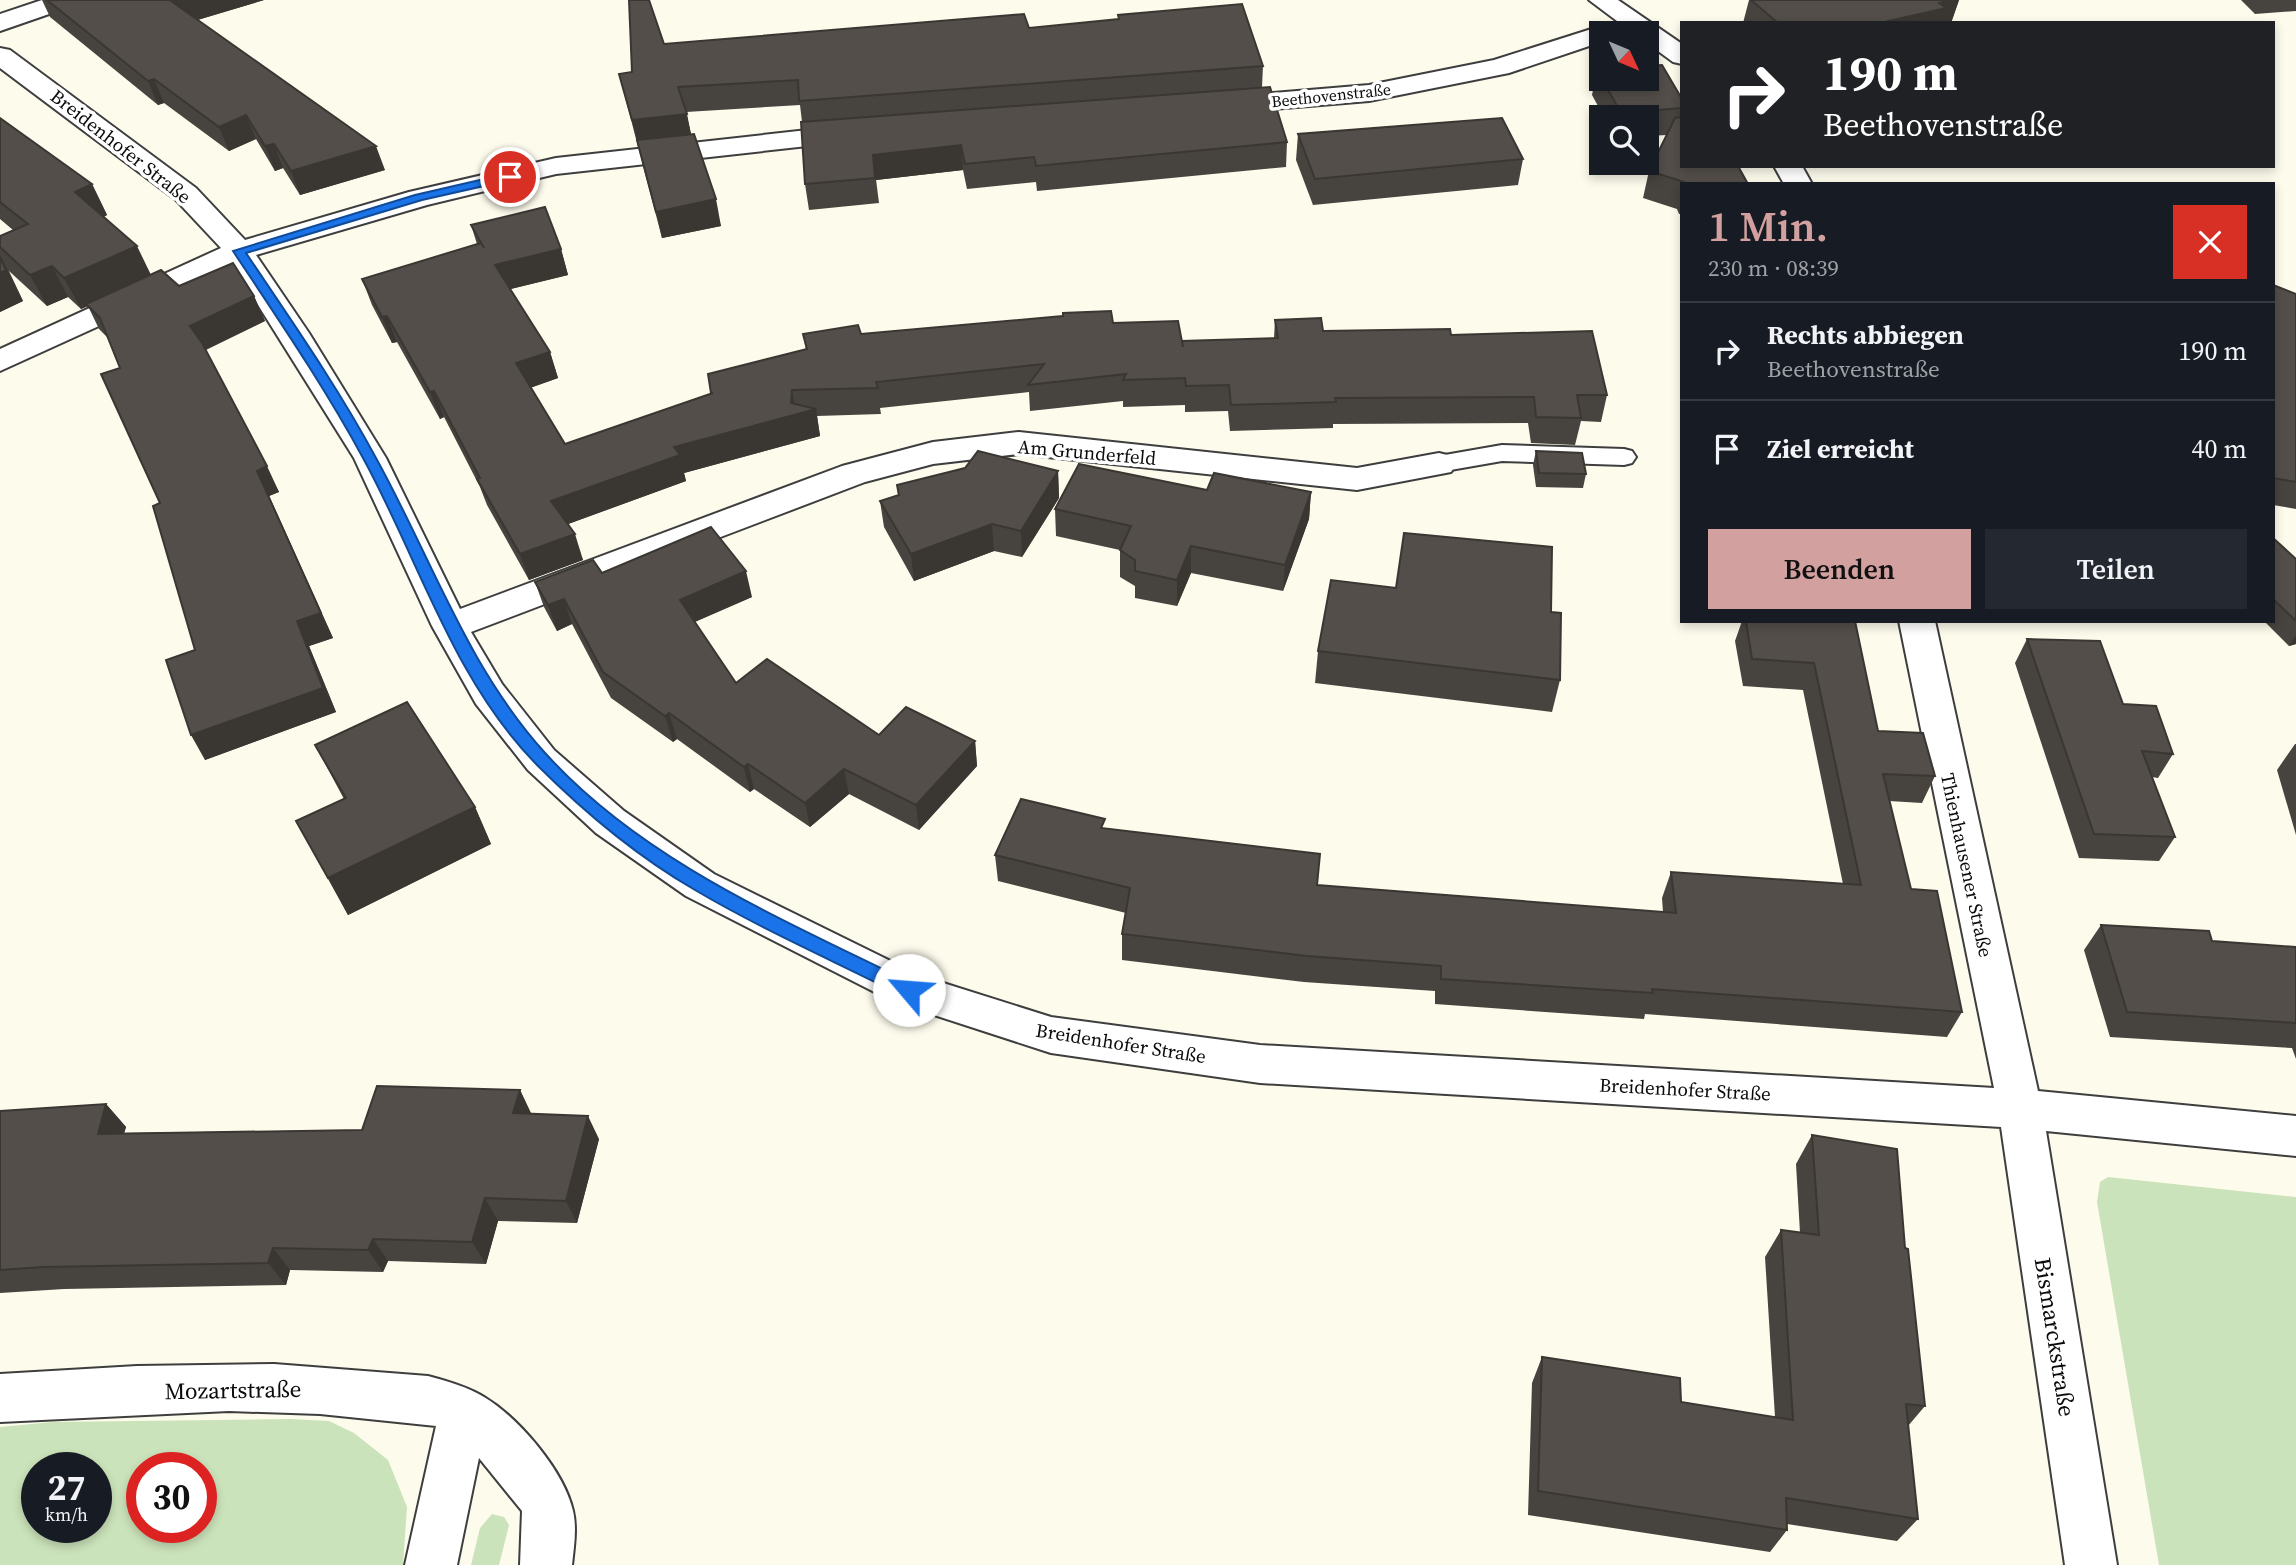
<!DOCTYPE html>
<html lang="de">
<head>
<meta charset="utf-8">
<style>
	:root { --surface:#171b24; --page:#242831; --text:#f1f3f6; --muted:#9ea1a6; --line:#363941; --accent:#d1a09f }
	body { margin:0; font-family:"Source Serif 4",serif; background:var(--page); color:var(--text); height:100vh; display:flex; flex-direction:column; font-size:26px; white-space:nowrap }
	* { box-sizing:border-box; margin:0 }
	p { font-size:23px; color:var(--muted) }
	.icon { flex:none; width:38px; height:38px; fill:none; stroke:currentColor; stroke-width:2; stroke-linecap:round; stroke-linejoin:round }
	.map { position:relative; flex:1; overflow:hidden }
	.panel { position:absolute; left:1680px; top:182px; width:595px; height:441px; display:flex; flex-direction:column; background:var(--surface); border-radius:0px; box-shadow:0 4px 10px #0003 }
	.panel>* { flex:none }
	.top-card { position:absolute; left:1680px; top:21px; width:595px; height:147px; border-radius:0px; box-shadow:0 4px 10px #0003; background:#202124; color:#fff; overflow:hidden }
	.needle { width:46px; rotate:134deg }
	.fabs { position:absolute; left:1589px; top:21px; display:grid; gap:14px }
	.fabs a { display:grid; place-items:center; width:70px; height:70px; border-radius:0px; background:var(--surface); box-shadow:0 4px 10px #0003; font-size:35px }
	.speed { position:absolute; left:21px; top:1452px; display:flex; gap:14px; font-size:35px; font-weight:700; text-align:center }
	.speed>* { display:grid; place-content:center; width:91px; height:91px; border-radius:50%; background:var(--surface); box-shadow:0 4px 10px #0003; line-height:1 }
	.speed small { font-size:18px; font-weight:400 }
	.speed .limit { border:10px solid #d22; background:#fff; color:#111 }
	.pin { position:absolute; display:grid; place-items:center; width:60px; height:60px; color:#fff; margin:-30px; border:4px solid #fff; border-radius:50%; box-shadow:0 2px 7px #0007 }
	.me { position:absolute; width:77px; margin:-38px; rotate:297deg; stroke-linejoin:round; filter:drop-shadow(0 0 5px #0008) }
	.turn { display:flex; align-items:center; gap:24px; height:147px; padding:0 28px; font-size:32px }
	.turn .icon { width:91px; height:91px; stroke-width:2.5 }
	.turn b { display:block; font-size:49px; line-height:60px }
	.round { display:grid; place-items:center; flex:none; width:74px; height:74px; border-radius:0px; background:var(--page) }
	.summary { display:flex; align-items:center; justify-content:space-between; height:119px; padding:0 28px }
	h1 { font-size:42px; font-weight:600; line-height:52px; color:var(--accent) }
	.action { display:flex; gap:14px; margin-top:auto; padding:14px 28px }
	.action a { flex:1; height:80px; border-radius:0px; background:var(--accent); color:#111; font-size:28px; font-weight:600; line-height:80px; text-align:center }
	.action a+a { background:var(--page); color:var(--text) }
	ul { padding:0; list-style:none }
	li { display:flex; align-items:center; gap:21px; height:98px; padding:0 28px; border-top:2px solid var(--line) }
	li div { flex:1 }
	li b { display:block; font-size:26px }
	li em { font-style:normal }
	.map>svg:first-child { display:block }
	.green { fill:#cbe3ba; fill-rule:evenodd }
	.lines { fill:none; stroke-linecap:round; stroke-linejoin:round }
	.service-casing { stroke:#3e3e3e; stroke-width:4 }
	.minor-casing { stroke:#3e3e3e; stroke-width:4 }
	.service { fill:#fff; fill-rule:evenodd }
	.minor { fill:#fff; fill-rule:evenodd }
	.wall { fill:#47433f }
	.shaded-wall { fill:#3a3733 }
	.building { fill:#534e49; stroke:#3a3733; stroke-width:2 }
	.route { fill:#1a73e8; stroke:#114b97; stroke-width:2 }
	.labels { text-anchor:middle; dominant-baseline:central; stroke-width:7; stroke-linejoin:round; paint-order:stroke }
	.far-street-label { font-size:16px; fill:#0b0b0b; stroke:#fff }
	.street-label { font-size:19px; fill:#0b0b0b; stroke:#fff }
	.near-street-label { font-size:23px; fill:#0b0b0b; stroke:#fff }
</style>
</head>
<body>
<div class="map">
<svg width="2296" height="1565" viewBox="0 0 2296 1565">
	<rect width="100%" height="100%" fill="#fdfbec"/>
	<g class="green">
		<path d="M2108,1177L2296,1197V1565H2159L2097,1202L2100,1182Z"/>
		<path d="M291,1419L329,1421L354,1433L388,1460L407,1507L403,1565H0V1427L53,1422ZM37,1468H96V1528H37ZM142,1468H201V1528H142Z"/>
		<path d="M492,1514L504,1517L509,1525L499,1565H471L480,1528Z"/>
	</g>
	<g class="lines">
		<defs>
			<path id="service" d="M1502,445L1624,449L1632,451L1636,457L1632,463L1624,465L1502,461L1439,472L1431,470L1427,464L1431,458L1439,456Z"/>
			<g id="minor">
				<path d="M42,0H79L75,5L0,31V14Z"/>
				<path d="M1589,0H1618L1682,44V64L1673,62L1647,43V33H1633Z"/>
				<path d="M1601,26L1610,29L1613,33H1601V42L1509,73L1369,101L1223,113L1214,111L1210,105L1214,99L1223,97L1369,85L1494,60Z"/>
				<path d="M0,48L10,50L196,188L245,240L409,192L556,158L853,125L863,127L867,133L863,139L853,141L556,174L427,205L256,255L309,333L386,458L460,609L842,466L933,442L1019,432L1357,468L1439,453L1451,456L1456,464L1451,472L1357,490L1019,454L933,464L865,482L471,632L502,684L554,750L624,811L714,874L921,976L1051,1017L1260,1045L1994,1088L1899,621H1935L2038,1091L2296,1116V1156L2046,1131L2117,1565H2065L2001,1127L1260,1083L1051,1053L894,1002L686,896L596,833L528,770L476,704L432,626L354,458L233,265L0,371V349L221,248L176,200L0,68Z"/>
				<path d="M1774,166H1802L1812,184H1784Z"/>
				<path d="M274,1364L428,1376C447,1381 468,1387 484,1397C519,1418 564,1471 573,1511C577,1528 574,1547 572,1565H520L522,1511L479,1458L457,1565H405L436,1426L320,1414L229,1411L0,1422V1374L137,1366Z"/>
			</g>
		</defs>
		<use href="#service" class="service-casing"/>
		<use href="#minor" class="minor-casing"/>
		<use href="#service" class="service"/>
		<use href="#minor" class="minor"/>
	</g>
	<g class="wall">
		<path d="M42,0H264L197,20L385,170L300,195L283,168L275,171L256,139L229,151L164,103L158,105L50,17Z"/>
		<path d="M1749,0H1959L1951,23H1743Z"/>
		<path d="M2241,0H2296V11L2255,14Z"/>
		<path d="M1118,15L1263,66L1262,87L1287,142L1286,167L1037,191L1036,182L967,189L963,170L876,180L879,203L809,210L805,184L802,122L800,105L686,112L691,134L721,226L662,238L619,74L632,72L664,44L1029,28L1118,19Z"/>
		<path d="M1601,69V79H1647L1682,99V166L1748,184H1682V214H1679L1677,209L1643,198L1649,171L1667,135L1647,136V117H1604L1592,95L1597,70Z"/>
		<path d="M0,118L92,184L107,215L104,217L151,275L179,286L254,296L265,321L206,350L279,492L269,496L333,638L309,646L336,712L205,760L195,650L160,503L120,368L108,338L99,329L88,306L81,309L68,297L47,306L9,271L23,301L0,312V236L13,230L0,219Z"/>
		<path d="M1298,134L1523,159L1518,185L1313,205L1296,160Z"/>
		<path d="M471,225L561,249L568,275L510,289L550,352L558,378L530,388L565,444L711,393L806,350L803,334H861L1113,323L1182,345L1274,338L1275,320L1323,331L1451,335L1607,395L1601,422L1581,421L1575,445L1531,443L1528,423L1333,424V428L1230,431L1228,411L1185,412V405L1123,407V401L1030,411L1029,392L880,408L881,414L817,416L820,436L684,473L686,481L568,524L583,560L529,580L487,505L480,487L444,417L440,419L397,342L392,343L372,305L362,279L477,244Z"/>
		<path d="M2273,285L2296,294V509L2273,505Z"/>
		<path d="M1536,451L1586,474L1583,488L1536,487L1533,465Z"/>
		<path d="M1058,471L1059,498L1022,557L994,551L914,581L884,527L880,501L898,495L897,485Z"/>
		<path d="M1207,490L1311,492L1309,519L1283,591L1191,573L1177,606L1135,598V586L1120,577V550L1056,536L1055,509Z"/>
		<path d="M2273,538L2296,559V644L2289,646L2264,621H2273Z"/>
		<path d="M602,573L752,597L695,622L736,683L879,735L975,741L977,766L919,830L849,794L810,827L754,789L750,792L677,739L673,742L611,698L572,624L557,631L544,607L535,582Z"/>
		<path d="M1551,612L1560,680L1552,712L1315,683L1318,651Z"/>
		<path d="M1742,621H1855L1878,731L1935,776L1922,803L1889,801L1911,889L1962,1012L1947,1037L1645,1014L1644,1019L1435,1004V991L1304,982L1122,960V934L1126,913L998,881L995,855L1105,828L1317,885L1663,912L1662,898L1671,872L1843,884L1803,690L1743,686L1735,641Z"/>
		<path d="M2027,639L2123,704L2173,754L2158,778L2152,777L2175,837L2159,861L2079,858L2015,663Z"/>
		<path d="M2295,744H2296V835L2277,770Z"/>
		<path d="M315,745L475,807L491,844L348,915L296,821L344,799Z"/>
		<path d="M2101,925L2212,941L2296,947V1059L2292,1048L2110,1037L2084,950Z"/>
		<path d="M520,1090L531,1114L599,1139L577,1223L498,1221L486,1264L388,1261L383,1272L290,1270L286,1285L64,1289L0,1293V1111L106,1104L126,1127L124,1133L362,1130Z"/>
		<path d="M1812,1135L1905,1248L1925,1406L1908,1426L1918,1519L1897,1541L1787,1524V1530L1770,1552L1528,1515L1532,1383L1542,1357L1681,1402L1775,1417L1765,1257L1781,1230L1800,1233L1796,1164Z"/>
	</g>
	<g class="shaded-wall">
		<path d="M176,0H264L181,25L171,1Z"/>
		<path d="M1951,0H1959L1951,23H1879L1939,3Z"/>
		<path d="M154,79L164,103L158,105L148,81Z"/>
		<path d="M687,114L692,139L638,146L632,120Z"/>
		<path d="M246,115L256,139L229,151L219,127Z"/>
		<path d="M274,144L283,168L275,171L265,146Z"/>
		<path d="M961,145L963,170L876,180L879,203L873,155Z"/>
		<path d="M376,146L385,170L300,195L291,171Z"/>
		<path d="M92,184L107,215L90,222L75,192Z"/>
		<path d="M716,199L721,226L662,238L656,212Z"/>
		<path d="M137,246L152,277L86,304L88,306L81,309L64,278Z"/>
		<path d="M561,249L568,275L503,291L495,265Z"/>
		<path d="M0,255L23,301L0,312Z"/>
		<path d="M52,266L68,297L47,306L30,275Z"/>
		<path d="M254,296L265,321L202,351L190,326Z"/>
		<path d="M387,316L397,342L392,343L382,317Z"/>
		<path d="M550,352L558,378L524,390L516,363Z"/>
		<path d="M792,390L796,415L816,409L820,436L684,473L686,481L560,527L551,501L674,447L791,403Z"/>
		<path d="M434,391L444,417L440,419L430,392Z"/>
		<path d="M267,466L279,492L269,496L333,638L309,646L336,712L205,760L191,735L297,621L257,471Z"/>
		<path d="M1058,471L1059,498L1022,557L1021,531Z"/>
		<path d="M1311,492L1309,519L1283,591L1285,565Z"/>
		<path d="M992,524L994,551L914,581L911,554Z"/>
		<path d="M575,534L583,560L529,580L520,554Z"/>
		<path d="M1191,546V573L1177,606V580Z"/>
		<path d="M746,571L752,597L687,625L680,600Z"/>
		<path d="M564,599L572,624L557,631L548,605Z"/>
		<path d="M2296,635V644L2289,646Z"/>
		<path d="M669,713L677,739L673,742L665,716Z"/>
		<path d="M975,741L977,766L919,830L916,805Z"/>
		<path d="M748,764L754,789L750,792L744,767Z"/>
		<path d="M844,769L849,794L810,827L805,803Z"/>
		<path d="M475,807L491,844L348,915L328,878Z"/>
		<path d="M520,1090L531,1113L525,1137L513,1113Z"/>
		<path d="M106,1104L126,1127L117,1157L98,1134Z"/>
		<path d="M588,1116L599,1139L577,1223L566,1201Z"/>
		<path d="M485,1198L498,1221L486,1264L472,1242Z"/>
		<path d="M373,1239L388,1261L383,1272L368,1250Z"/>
		<path d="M273,1248L290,1270L286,1285L268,1263Z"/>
	</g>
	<g class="building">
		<path d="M47,0H176L171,1L376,146L291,171L274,144L265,146L246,115L219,127L154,79L148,81Z"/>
		<path d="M629,0H649L664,44L1024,14L1029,28L1119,19L1118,15L1242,4L1263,66L799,101L798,80L678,87L687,114L632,120L619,74L632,72Z"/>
		<path d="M1751,0H1951L1939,3L1946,8L1880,23H1778Z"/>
		<path d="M1662,65L1682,99V108L1621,113L1602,79H1647V66Z"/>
		<path d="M1601,69V77L1597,70Z"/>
		<path d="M1270,87L1287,142L1036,166L1034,157L965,164L961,145L873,155L875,178L805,184L801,122Z"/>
		<path d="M1682,117V166H1738L1748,184H1684V182L1649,171L1675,118Z"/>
		<path d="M0,118L92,184L75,192L137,246L64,278L52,266L30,275L0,247V236L28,224L0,202Z"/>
		<path d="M1502,118L1523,159L1315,179L1298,134Z"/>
		<path d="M694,134L716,199L656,212L637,140Z"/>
		<path d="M545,207L561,249L495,265L550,352L516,363L565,444L713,393H711L708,374L807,349L803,334L858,325L861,334L1063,316V313L1111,311L1113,323L1178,321L1183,347L1182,341L1278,338L1275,320L1321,318L1323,331L1450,329L1451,335L1592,331L1607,395H1577L1581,418L1536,417L1534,397L1335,398L1336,402L1231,405L1229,385L1186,386L1185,378L1123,380L1126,374L1028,385L1044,364L876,382L878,388L792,390L791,403L816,409L674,447L680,455L551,501L575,534L520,554L477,479L480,478L434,391L430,392L387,316L382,317L362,279L481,243L484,248L471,225Z"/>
		<path d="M0,257L6,270L0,273Z"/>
		<path d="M233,263L254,296L190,326L202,343L267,466L257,471L321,613L297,621L323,688L191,735L166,660L195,650L153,506L160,503L101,374L120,368L100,318L86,304L161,270L179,286Z"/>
		<path d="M2273,285L2296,294V482L2273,478Z"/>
		<path d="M978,451L1058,471L1021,531L992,524L911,554L880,501L899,495L897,485L965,468Z"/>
		<path d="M1536,451L1582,453L1586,474L1539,473Z"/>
		<path d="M1079,464L1207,490L1214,473L1311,492L1285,565L1191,546L1177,580L1135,571V560L1120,550L1131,526L1055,509Z"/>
		<path d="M711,527L746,571L680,600L736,683L767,659L879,735L906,707L975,741L916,805L844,769L805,803L748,764L744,767L669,713L665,716L603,672L564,599L548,605L535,582L593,560L602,573Z"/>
		<path d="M1404,533L1552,547L1551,612L1561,613L1560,680L1318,651L1331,580L1396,588Z"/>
		<path d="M2273,538L2296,559V621L2273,599Z"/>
		<path d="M1746,621H1855L1878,731L1923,733L1935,776L1883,774L1911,889L1937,891L1962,1012L1652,989L1653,993L1441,979V966L1307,956L1122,934L1130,888L995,855L1021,799L1105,819L1101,828L1320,854L1317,885L1676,913L1671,872L1861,885L1814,663L1752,659Z"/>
		<path d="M2027,639L2100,641L2123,704L2156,706L2173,754L2142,751L2175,837L2094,834Z"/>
		<path d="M407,702L475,807L328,878L296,821L346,798L315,745Z"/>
		<path d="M2101,925L2209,931L2212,941L2296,947V1023L2127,1012Z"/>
		<path d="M377,1086L520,1090L513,1113L588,1116L566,1201L485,1198L472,1242L373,1239L368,1250L273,1248L268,1263L43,1267L0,1270V1111L106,1104L98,1134L362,1130Z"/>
		<path d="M1812,1135L1897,1149L1905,1248L1908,1249L1925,1406L1906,1404L1918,1519L1786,1498L1787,1530L1538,1491L1542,1357L1680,1378L1681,1402L1793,1420L1781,1230L1819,1235Z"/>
	</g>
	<path class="route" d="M510,173L516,177L515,179L422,200L246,253C291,320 338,387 376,458C432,559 467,667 546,754C645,863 787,921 915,985L918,990L915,996H903C834,961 761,929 695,890C638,857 584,812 537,765C453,680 419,560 363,458C324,386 278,319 233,251L415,195Z"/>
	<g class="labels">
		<g class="far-street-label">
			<text transform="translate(1331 95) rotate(-6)">Beethovenstraße</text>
		</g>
		<g class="street-label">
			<text transform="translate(121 146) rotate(38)">Breidenhofer Straße</text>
			<text transform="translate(1087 452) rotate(5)">Am Grunderfeld</text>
			<text transform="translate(1967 865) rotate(78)">Thienhausener Straße</text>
			<text transform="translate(1121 1043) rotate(9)">Breidenhofer Straße</text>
			<text transform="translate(1685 1089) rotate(3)">Breidenhofer Straße</text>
		</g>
		<g class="near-street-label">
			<text transform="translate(2055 1337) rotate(81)">Bismarckstraße</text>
			<text transform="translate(233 1390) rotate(-1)">Mozartstraße</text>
		</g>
	</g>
</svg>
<div class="fabs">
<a><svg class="needle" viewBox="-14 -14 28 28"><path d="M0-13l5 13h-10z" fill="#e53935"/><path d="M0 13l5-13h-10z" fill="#9ea1a6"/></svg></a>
<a><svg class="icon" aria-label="search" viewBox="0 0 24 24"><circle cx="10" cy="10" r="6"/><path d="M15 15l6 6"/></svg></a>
</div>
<div class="speed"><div>27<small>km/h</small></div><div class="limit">30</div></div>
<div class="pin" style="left:510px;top:177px;background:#d93025"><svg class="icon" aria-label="arrive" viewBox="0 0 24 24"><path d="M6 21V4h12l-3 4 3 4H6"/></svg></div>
<svg class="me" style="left:909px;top:990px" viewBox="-20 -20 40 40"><circle r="19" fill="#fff"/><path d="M0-13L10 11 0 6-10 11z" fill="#1a73e8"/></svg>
<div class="top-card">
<div class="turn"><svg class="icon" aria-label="right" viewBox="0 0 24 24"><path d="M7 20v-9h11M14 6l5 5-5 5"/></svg><div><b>190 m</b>Beethovenstraße</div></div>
</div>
<section class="panel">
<div class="summary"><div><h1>1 Min.</h1><p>230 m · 08:39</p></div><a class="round" style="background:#d93025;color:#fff"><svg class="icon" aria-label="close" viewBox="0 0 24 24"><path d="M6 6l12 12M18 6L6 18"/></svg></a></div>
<ul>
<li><svg class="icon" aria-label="right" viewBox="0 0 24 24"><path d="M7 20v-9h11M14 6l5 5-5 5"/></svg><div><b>Rechts abbiegen</b><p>Beethovenstraße</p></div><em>190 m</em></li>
<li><svg class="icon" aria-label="arrive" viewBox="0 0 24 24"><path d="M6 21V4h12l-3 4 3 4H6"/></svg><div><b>Ziel erreicht</b></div><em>40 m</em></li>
</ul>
<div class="action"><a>Beenden</a><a>Teilen</a></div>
</section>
</div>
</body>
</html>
